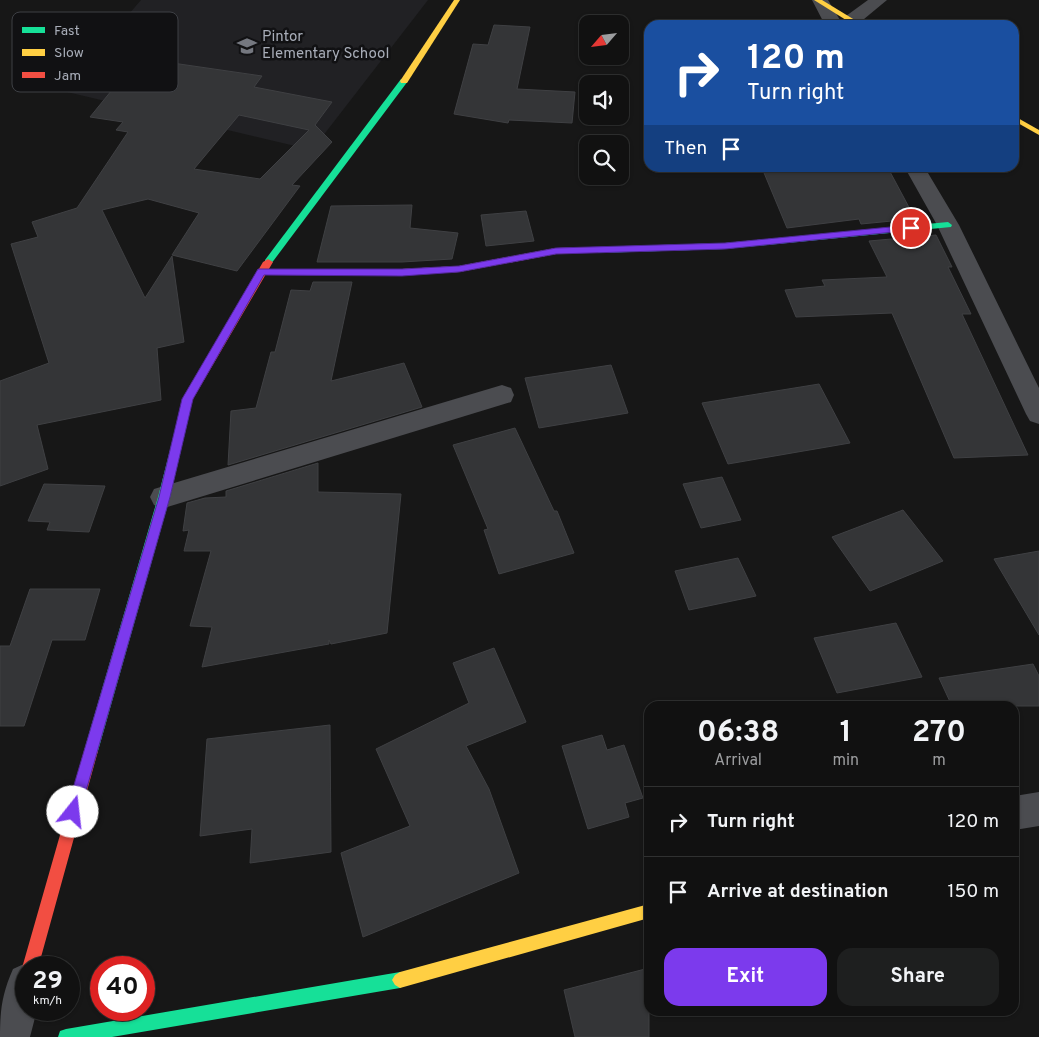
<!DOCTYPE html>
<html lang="en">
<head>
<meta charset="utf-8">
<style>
	:root { --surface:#111; --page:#1e1f1f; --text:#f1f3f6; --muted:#9c9d9f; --line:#303131; --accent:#7c3aed }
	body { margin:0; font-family:Overpass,sans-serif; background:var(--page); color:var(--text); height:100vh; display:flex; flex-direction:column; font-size:19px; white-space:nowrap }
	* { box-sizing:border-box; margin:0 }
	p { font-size:16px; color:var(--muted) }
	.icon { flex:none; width:28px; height:28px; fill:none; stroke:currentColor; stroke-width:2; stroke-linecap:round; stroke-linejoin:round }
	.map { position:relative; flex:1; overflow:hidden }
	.drawer { position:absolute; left:644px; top:701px; width:375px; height:315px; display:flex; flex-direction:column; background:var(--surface); border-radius:15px; box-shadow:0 1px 4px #0004,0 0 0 1px var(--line) }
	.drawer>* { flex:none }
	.guide { position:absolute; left:644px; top:20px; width:375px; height:152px; border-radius:15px; box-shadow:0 1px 4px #0004,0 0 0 1px var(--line); background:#1a4fa0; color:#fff; overflow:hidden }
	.needle { width:32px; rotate:242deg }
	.tools { position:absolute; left:579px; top:15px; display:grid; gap:10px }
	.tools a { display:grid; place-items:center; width:50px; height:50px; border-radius:10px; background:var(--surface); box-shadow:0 1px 4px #0004,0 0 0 1px var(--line); font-size:25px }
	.speed { position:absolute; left:15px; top:956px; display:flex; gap:10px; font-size:25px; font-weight:700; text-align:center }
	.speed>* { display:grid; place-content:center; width:65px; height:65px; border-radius:50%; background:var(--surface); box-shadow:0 1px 4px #0004,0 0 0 1px var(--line); line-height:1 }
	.speed small { font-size:12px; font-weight:400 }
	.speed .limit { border:8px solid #d22; background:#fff; color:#111 }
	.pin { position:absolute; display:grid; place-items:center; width:42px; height:42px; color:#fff; margin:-21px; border:2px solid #fff; border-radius:50%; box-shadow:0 1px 5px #0007 }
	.me { position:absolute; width:55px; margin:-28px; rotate:16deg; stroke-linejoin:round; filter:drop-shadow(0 0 4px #0008) }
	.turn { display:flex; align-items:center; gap:18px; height:105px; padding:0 20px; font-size:22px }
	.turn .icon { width:65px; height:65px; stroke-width:2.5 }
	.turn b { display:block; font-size:35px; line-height:42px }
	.then { display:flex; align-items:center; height:48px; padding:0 20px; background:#0003; gap:10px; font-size:19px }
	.eta { display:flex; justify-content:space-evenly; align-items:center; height:85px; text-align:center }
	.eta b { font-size:30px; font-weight:700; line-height:35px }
	.button { display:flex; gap:10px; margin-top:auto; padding:10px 20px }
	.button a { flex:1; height:58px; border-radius:15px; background:var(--accent); color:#fff; font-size:20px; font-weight:700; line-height:58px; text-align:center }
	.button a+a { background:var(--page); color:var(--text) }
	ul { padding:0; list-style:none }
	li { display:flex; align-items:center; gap:15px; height:70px; padding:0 20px; border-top:1px solid var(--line) }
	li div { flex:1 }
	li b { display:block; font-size:19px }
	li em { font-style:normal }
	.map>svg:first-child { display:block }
	.built { fill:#212124 }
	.building { fill:#343537; stroke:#3f4043; fill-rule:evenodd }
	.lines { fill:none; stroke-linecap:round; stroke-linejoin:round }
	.street { fill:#4b4c50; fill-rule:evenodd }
	.fast { fill:#16e098; fill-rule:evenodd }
	.slow { fill:#ffcf43; fill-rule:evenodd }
	.jam { fill:#f24e42; fill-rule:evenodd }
	.route { fill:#7c3aed; stroke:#51269a }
	.labels { text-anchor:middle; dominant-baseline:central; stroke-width:5; stroke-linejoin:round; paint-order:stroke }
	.far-poi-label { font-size:15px; fill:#a8adb8; stroke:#111113; text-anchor:start }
	.key { fill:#111113; stroke:#3e4045; stroke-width:1 }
	.key-label { font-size:14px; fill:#a8adb8 }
</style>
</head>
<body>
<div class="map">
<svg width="1039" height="1037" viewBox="0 0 1039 1037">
	<rect width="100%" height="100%" fill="#171717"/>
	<path class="built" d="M141,0H428L312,150L63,91Z"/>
	<g class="building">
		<path d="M494,25L530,27L517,89L575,92L572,123L509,120L508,123L454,114L473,44L488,45Z"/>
		<path d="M138,58L262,76L254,87L332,102L315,125L332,142L292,185L300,186L237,271L172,255L199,213L148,199L102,210L145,298L172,256L184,342L157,348L161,400L37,425L48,469L0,486V381L49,363L11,244L38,237L32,222L77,208L128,132L116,130L123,122L90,117ZM239,115L309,130L260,179L194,169Z"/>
		<path d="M762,168H888L911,211H920L923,218L861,224L859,219L787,228Z"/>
		<path d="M412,205L410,228L458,233L452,259L402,262H317L331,206Z"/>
		<path d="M526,211L534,241L486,246L481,215Z"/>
		<path d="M936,235L952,267H948L971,314H962L1028,455L954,458L892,313L796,317L785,290L825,286L822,280L887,277L869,241Z"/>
		<path d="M313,282H352L331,381L404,363L422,407L228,465L231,411L256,408L271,352H275L291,290L310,291Z"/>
		<path d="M611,365L628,413L539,428L525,378Z"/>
		<path d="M819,384L850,443L728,464L702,403Z"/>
		<path d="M515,428L554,511H557L574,553L499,574L484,530L488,529L453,445Z"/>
		<path d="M318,463V492L401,494L387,633L331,644L329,640V644L202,667L212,627L190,626L211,551H184L189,530L183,531L187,503L205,498L226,497V491Z"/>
		<path d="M722,477L741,520L701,528L683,484Z"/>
		<path d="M44,484L105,486L89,532L47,530L50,522L28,521Z"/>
		<path d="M903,510L943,561L870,591L832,537Z"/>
		<path d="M1039,551V635L994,559Z"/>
		<path d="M738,558L756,596L689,610L675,571Z"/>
		<path d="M30,589H100L85,640H52L24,726H0V646H10Z"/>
		<path d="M896,623L922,677L837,693L814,638Z"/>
		<path d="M494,648L526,722L466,746L489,789L519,873L363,937L341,853L410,826L376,749L469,703L453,663Z"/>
		<path d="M1033,664L1039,676V706H952L939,678Z"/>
		<path d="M330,725L331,852L250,863L252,829L200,836L207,739Z"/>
		<path d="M602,735L607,750L624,745L643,798L625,803L629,817L588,829L562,746Z"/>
		<path d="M649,968V1037H575L564,990Z"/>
	</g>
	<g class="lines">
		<g class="street">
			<path d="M812,0H828L843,25H825Z"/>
			<path d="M868,0H887L858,24H846L843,20L846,16Z"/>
			<path d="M905,168H925L959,225L1039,388V424L1030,421L1026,414L937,225Z"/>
			<path d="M502,385L511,388L514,395L511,402L164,508L154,505L150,497L154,489L164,486Z"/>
			<path d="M1039,792V826L1014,830V796Z"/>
			<path d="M26,963L36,968H26V1010H37L30,1037H0C0,1010 2,994 13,969Z"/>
		</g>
		<g class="fast">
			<path d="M401,79L408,81L271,264H265V260Z"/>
			<path d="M948,222L952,225L951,227L725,249L599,253L595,250L599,247L725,243Z"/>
			<path d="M186,403L191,407L170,497L98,751L96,756L91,757L86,756L84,751L158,497L181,407Z"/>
			<path d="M400,972L405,975L408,980L405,985L400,988L112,1037H58L60,1031L66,1029Z"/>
		</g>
		<g class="slow">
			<path d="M454,0H460L407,83H401L400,81Z"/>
			<path d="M814,0H822L863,25H854Z"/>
			<path d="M1014,116L1039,130V135L1014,121Z"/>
			<path d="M599,247L603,250L602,252L556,254L459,272L402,275H261L256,272L261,269H402L459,266L556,248Z"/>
			<path d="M649,904V918L400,988L395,985L392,980L395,975L400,972Z"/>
		</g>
		<g class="jam">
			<path d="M268,259L273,262L193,399L190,410H182L181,407L184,396L263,262Z"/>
			<path d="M91,745L96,746L98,751L38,968H26V974L22,968L84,751L86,746Z"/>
		</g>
	</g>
	<path class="route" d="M911,225L915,228L914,230L725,249L556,254L459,272L402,276L264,275L193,399L170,497L80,812L78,817L73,819L68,817L66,812L159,497L182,399L258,269H402L459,266L556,248L725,243Z"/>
	<defs>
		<symbol id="school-bare" viewBox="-9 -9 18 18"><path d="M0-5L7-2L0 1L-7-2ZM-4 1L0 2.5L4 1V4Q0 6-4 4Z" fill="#757880" stroke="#111113" stroke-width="2.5" paint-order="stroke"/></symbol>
	</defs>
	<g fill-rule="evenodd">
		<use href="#school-bare" x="233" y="32" width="28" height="28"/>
	</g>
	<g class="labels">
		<g class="far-poi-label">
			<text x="262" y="37">Pintor<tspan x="262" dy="17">Elementary School</tspan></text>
		</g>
	</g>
	<rect x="12" y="12" width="166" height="80" rx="8" class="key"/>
	<rect x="22" y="27" width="23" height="6" fill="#16e098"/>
	<rect x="22" y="49" width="23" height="7" fill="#ffcf43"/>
	<rect x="22" y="72" width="23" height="6" fill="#f24e42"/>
	<g class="key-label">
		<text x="54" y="35">Fast</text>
		<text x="54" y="57">Slow</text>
		<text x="54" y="80">Jam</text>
	</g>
</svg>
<div class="tools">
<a><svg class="needle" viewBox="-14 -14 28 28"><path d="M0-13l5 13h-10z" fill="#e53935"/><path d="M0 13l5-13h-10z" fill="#9c9d9f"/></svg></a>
<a><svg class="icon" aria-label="sound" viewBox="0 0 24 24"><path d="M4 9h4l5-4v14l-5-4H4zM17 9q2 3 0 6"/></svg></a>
<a><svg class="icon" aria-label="search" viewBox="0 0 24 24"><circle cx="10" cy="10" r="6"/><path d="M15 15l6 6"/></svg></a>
</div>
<div class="speed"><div>29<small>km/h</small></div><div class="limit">40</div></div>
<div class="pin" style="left:911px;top:228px;background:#d93025"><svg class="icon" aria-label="arrive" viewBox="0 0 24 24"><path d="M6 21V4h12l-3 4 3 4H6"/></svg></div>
<svg class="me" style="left:73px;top:812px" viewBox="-20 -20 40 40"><circle r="19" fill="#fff"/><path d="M0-13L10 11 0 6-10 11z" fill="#7c3aed"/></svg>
<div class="guide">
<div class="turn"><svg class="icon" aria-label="right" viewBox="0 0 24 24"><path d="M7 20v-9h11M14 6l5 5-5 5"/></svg><div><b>120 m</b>Turn right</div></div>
<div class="then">Then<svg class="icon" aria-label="arrive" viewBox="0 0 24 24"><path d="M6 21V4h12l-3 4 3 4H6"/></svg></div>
</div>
<section class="drawer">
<div class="eta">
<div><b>06:38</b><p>Arrival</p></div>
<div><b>1</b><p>min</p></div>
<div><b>270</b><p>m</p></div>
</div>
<ul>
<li><svg class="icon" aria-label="right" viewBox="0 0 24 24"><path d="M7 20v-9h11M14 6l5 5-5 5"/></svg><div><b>Turn right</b></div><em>120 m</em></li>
<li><svg class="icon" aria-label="arrive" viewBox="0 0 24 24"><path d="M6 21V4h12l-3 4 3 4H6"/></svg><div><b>Arrive at destination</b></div><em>150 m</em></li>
</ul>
<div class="button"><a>Exit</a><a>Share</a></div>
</section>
</div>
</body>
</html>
